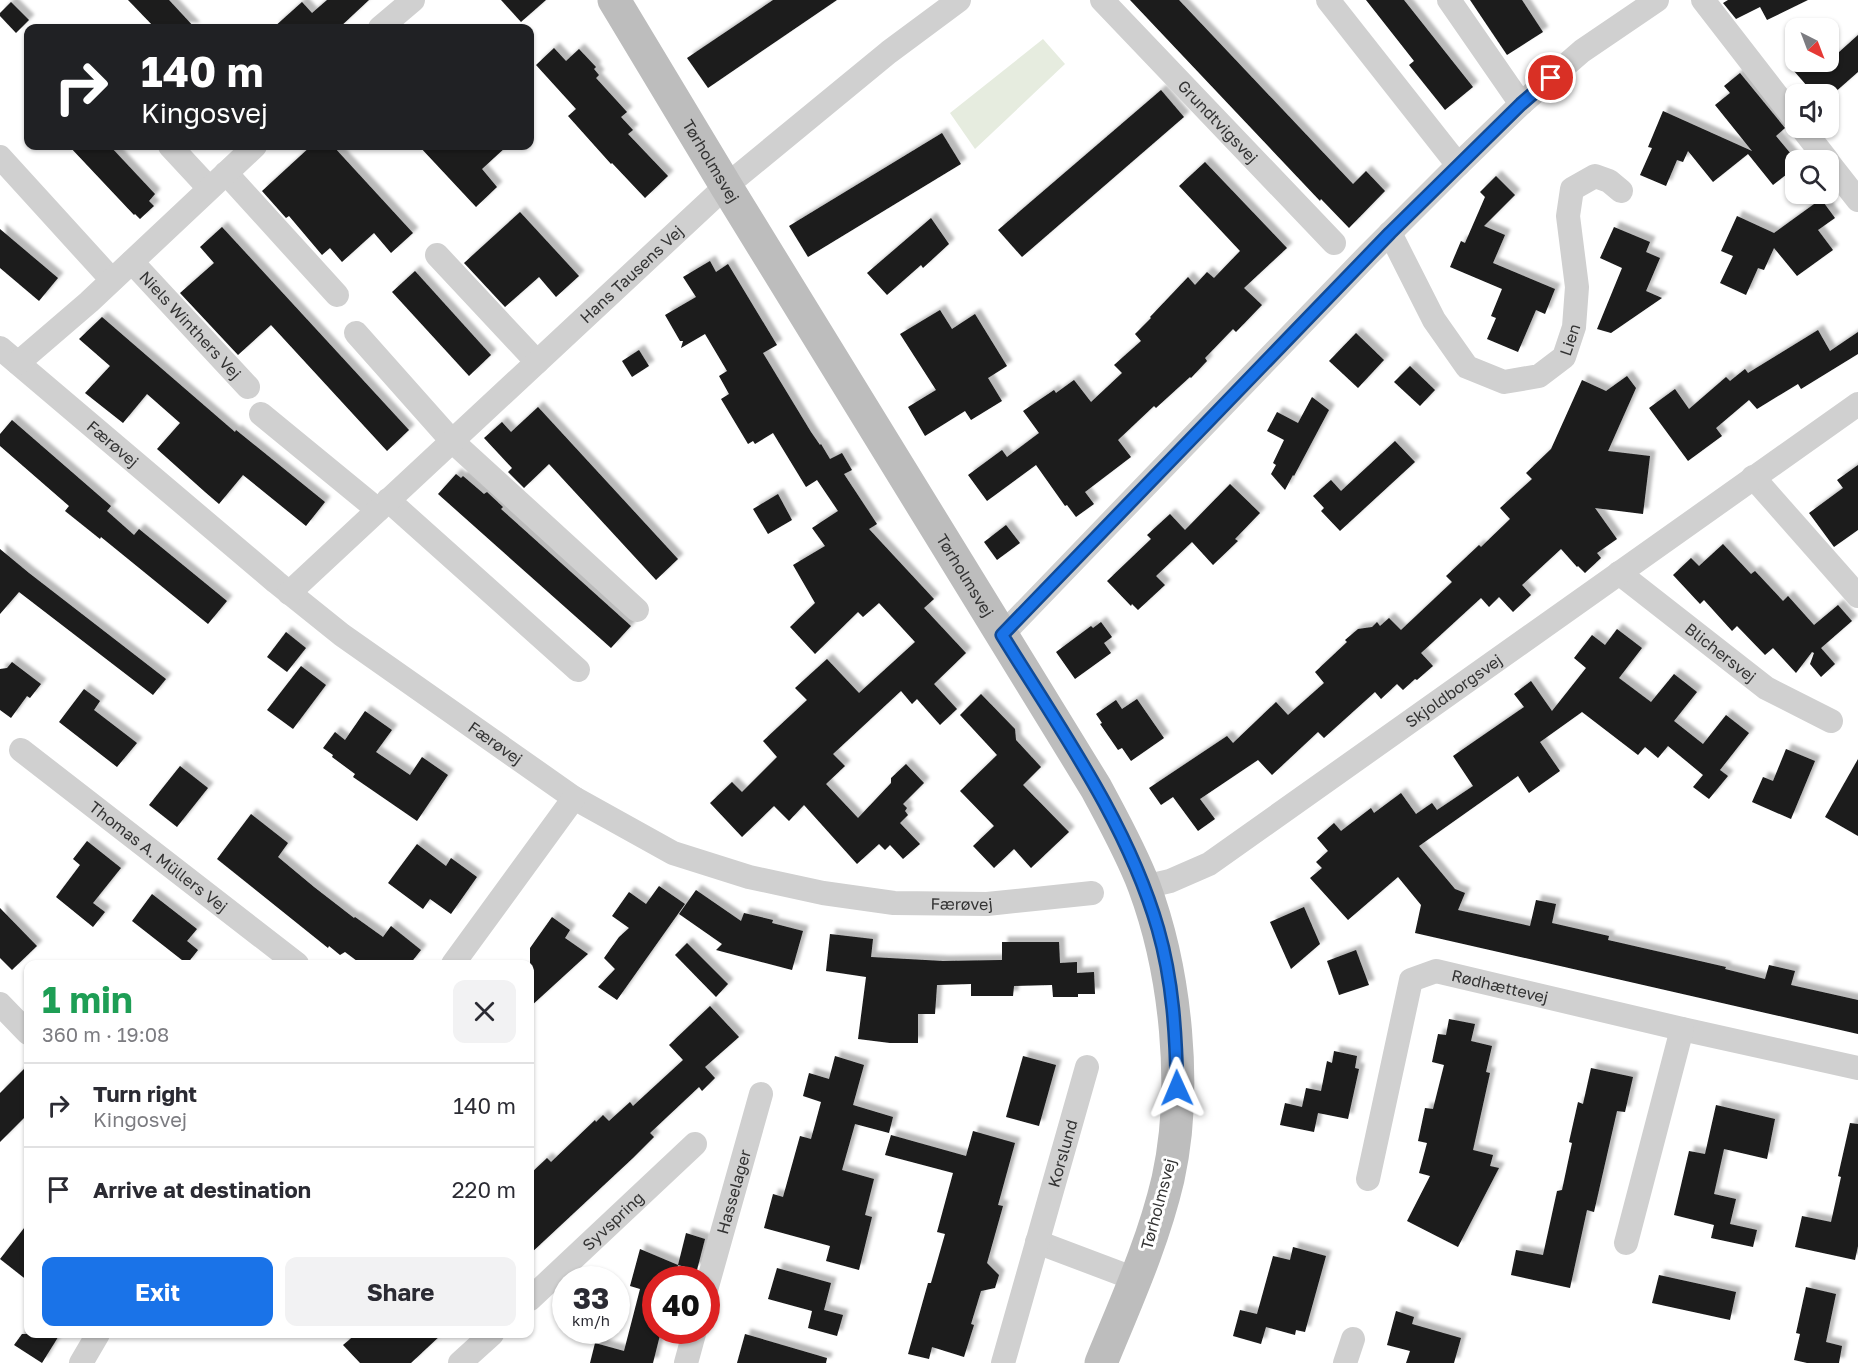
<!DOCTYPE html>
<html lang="en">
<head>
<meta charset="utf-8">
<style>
	:root { --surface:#fff; --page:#f2f2f3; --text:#2b2b33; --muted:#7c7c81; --line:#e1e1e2; --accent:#1a73e8 }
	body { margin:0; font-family:"Golos Text",sans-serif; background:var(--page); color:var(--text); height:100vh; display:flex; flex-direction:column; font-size:22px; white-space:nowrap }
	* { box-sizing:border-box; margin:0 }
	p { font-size:20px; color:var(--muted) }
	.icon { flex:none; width:33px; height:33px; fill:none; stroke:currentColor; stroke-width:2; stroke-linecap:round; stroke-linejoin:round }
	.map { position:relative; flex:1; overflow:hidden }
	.sheet { position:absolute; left:24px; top:960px; width:510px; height:378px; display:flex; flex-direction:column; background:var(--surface); border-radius:12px; box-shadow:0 2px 4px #0004 }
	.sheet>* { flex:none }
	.banner { position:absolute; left:24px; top:24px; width:510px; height:126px; border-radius:12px; box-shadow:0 2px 4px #0004; background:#202124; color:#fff; overflow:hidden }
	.needle { width:39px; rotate:138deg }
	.fabs { position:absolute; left:1785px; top:18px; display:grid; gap:12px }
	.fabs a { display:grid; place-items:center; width:54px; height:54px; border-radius:12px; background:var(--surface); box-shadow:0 2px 4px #0004; font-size:30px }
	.speed { position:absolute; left:552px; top:1266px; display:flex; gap:12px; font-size:30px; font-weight:700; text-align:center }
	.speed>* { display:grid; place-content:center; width:78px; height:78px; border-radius:50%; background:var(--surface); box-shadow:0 2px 4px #0004; line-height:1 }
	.speed small { font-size:15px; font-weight:400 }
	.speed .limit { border:9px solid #d22; background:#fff; color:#111 }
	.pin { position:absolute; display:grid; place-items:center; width:51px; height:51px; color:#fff; margin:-26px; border:3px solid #fff; border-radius:50%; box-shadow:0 2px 6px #0007 }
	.me { position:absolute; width:66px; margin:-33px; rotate:359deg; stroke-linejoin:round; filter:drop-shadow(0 0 4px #0008) }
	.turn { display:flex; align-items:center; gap:21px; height:126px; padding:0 18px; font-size:27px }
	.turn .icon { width:78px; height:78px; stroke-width:2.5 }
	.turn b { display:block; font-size:42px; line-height:51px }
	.round { display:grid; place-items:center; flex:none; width:63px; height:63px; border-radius:12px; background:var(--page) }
	.head { display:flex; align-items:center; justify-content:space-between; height:102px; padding:0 18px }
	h1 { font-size:36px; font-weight:700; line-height:45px; color:#1e9e55 }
	.action { display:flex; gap:12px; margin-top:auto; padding:12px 18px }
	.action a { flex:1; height:69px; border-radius:12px; background:var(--accent); color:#fff; font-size:24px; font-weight:700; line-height:69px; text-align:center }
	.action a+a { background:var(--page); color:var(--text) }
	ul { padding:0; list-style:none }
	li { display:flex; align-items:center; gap:18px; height:84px; padding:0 18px; border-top:2px solid var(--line) }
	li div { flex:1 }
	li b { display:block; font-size:22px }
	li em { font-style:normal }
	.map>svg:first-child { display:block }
	.green { fill:#e6ecdf }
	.building { fill:#1a1a1a; filter:url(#shadow) }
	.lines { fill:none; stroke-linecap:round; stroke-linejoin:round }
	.street { stroke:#d0d0d0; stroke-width:24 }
	.secondary { stroke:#bdbdbd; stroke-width:33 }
	.route-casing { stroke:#114b97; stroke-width:15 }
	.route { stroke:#1a73e8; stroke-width:10 }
	.labels { text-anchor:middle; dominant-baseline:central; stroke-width:6; stroke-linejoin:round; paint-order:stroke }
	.street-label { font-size:16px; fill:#333; stroke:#fff }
</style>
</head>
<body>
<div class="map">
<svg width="1858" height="1363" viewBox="0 0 1858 1363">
	<defs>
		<filter id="shadow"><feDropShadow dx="5.5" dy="-5.5" stdDeviation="1.5" flood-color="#0004"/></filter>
	</defs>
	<rect width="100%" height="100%" fill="#fff"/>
	<path class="green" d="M1043,39L1065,64L975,149L950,113Z"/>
	<g class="building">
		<path d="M128,0H169L195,28H155Z"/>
		<path d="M327,0H369L339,28H273L302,2L312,13Z"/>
		<path d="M501,0H546L521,22Z"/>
		<path d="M773,0H837L708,88L687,58Z"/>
		<path d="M1130,0H1179L1353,184L1366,171L1385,191L1349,228L1321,199L1320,201Z"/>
		<path d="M1366,0H1404L1473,87L1445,110L1409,65L1414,61Z"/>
		<path d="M1470,0H1522L1543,32L1507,55Z"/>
		<path d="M1728,0H1808L1767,20L1760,7L1736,19L1723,3Z"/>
		<path d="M11,2L29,20L16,33L0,16V13Z"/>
		<path d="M1858,35V72L1833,94H1814L1794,71L1804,62H1828Z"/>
		<path d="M554,48L566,61L579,49L596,67L594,69L599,75L596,78L627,112L621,117L633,130L628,134L668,176L645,198L612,163L611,164L568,116L576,109L536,65Z"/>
		<path d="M1740,73L1785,128L1776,136L1796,160H1794L1796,167L1773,185L1748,154L1713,182L1688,151L1683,162L1677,160L1666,186L1640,175L1652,148L1648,147L1663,111L1752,151L1715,105L1730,93L1724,86Z"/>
		<path d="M1161,90L1184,117L1022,257L998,230Z"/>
		<path d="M942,133L961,164L808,257L789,226Z"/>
		<path d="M69,146H110L155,194L149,201L154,206L140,219L135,214L134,215Z"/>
		<path d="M311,146H333L413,233L391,253L374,233L342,262L330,248L322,255L289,216L286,218L262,191Z"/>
		<path d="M419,146H507L482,169L497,187L476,207Z"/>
		<path d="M1205,162L1287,248L1244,288L1262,305L1236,332L1233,329L1205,358L1207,361L1191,378L1190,377L1156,408L1154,406L1118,440L1131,457L1085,492L1094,504L1076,517L1067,505L1065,506L1036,465L987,501L968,475L1002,450L1007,457L1039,433L1023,411L1054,390L1056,393L1074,380L1091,402L1122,373L1114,365L1141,341L1135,334L1151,318L1150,317L1188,277L1195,285L1207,272L1214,278L1240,251L1179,186Z"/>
		<path d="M1496,176L1515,195L1484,226L1505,235L1493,263L1555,289L1545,314L1536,310L1518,352L1487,339L1496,318L1491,316L1502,289L1450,267L1461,241L1465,243L1485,197L1480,192Z"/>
		<path d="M1821,199L1835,218L1818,230L1833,250L1797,276L1774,248L1764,270L1758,268L1746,295L1720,283L1733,256L1721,251L1737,216L1774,233Z"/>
		<path d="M520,212L579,276L556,297L539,277L505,307L464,263Z"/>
		<path d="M931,218L949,244L923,268L921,265L887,295L867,273Z"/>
		<path d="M222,227L409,430L387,451L271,325L238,355L180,293L214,263L200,247Z"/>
		<path d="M1614,227L1650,242L1646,252L1660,258L1646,291L1662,298L1611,333L1597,329L1622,268L1600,258Z"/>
		<path d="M0,229L58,278L39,301L0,268Z"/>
		<path d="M710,261L716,272L728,264L777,345L763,353L811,432L820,445L821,444L830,459L842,453L852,470L844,474L877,524L869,529L934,599L924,608L966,653L934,684L957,709L940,725L917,699L912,704L901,691L833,754L845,766L826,784L858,818L891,783V778L906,764L924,783L903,804L907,808L905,811L908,815L900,823L920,844L903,859L890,845L885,850L879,844L857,864L804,805L789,821L774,806L742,837L710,803L732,782L742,792L777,757L763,741L807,700L795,688L827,659L859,693L915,642L879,603L863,617L858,612L815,654L790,627L815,603L793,565L825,546L812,528L838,511L817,480L806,487L773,433L755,444L753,441L748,444L721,399L729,394L719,376L727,371L705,334L681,348L683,341H680L665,315L696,297L683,277Z"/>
		<path d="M415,271L491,355L469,376L392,292Z"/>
		<path d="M940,310L952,329L975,314L1007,366L988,378L1002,401L971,420L965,411L925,436L908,407L936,390L900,334Z"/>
		<path d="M102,317L235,432L236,430L325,502L306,526L243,475L219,504L205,492L157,449L180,423L147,394L123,423L85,393L110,366L79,339Z"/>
		<path d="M1818,330L1830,351L1858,332V354L1801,389L1798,384L1757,409L1749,400L1716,428L1722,436L1688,461L1649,408L1675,389L1689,409L1726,377L1730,381L1745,369L1748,373Z"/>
		<path d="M1356,333L1384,360L1358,388L1329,361Z"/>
		<path d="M639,350L649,366L632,377L622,361Z"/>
		<path d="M1410,366L1435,390L1420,406L1394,382Z"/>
		<path d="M1627,376L1636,388L1608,451L1650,456L1643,514L1595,508L1617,539L1597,553L1601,558L1585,573L1578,566L1577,567L1561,549L1522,585L1531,595L1513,612L1499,597L1489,607L1481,598L1421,653L1433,666L1417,680L1415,679L1403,690L1397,684L1381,699L1375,692L1324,738L1318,732L1272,775L1258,760L1200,799L1215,819L1198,831L1173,797L1161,805L1149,788L1227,736L1233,743L1276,702L1288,715L1324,683L1315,672L1347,642L1345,640L1358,629L1372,627L1377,622L1380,626L1389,618L1401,630L1452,582L1446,576L1479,545L1481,547L1510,519L1500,508L1532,479L1526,473L1551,449L1582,380L1606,391Z"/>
		<path d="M1312,397L1329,410L1294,476L1293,475L1285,490L1271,474L1276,465L1273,463L1284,440L1267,431L1277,412L1298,423Z"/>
		<path d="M538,407L678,559L656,580L549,464L524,488L508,472L512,468L484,438L502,422L511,432Z"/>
		<path d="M12,420L111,506L107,511L134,535L139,529L227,601L208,624L101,537L100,539L65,511L69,506L0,446V434Z"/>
		<path d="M1395,441L1415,462L1340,531L1321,511L1324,508L1313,496L1331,480L1341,491Z"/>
		<path d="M1858,465V530L1834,547L1809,513L1843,488L1837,480Z"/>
		<path d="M456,474L461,478L463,476L484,494L487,492L503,507L501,509L631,626L611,648L438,494Z"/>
		<path d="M1230,484L1260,513L1235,539L1238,541L1213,565L1192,542L1156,576L1165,585L1138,610L1132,604L1131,606L1107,581L1151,539L1147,535L1170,514L1185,530Z"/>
		<path d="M778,494L792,520L768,534L753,509Z"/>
		<path d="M1006,525L1020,543L997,560L984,542Z"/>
		<path d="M1723,544L1751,574L1755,571L1783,601L1788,596L1814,625L1838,605L1852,621L1821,648L1835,664L1821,677L1810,664L1814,653L1812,652L1796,673L1773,648L1765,655L1737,626L1732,631L1704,600L1700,604L1673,575L1691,558L1699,566Z"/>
		<path d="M0,549L29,573L166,679L153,695L19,592L0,614Z"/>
		<path d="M1101,622L1112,637L1104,643L1111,653L1075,679L1056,652L1091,626L1093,628Z"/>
		<path d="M1617,629L1642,648L1619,678L1651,702L1674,674L1697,692L1674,721L1703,744L1726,715L1749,733L1720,770L1728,776L1709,799L1693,787L1703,775L1668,746L1658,758L1645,747L1638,755L1582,712L1540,742L1560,771L1529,793L1518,776L1419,846L1455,889L1465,893L1458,910L1530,926L1536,900L1556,904L1552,923L1609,936L1608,940L1726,967L1725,969L1765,979L1769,965L1795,971L1791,985L1858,1000V1034L1415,933L1421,905L1398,877L1348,920L1310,878L1322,868L1316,862L1328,851L1317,838L1334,823L1341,831L1371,808L1374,813L1401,793L1416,814L1432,803L1437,810L1473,786L1453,756L1524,707L1514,694L1531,681L1552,711L1586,668L1574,658L1592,635L1605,645Z"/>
		<path d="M286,632L306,648L287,672L267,657Z"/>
		<path d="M12,662L41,684L30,698L27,696L11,718L0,710V669L7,668Z"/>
		<path d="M301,666L326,685L293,729L267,710Z"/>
		<path d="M84,689L100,701L94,710L137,743L117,767L59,722Z"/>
		<path d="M981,694L1015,729L1016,740L1041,767L1023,785L1069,832L1031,868L1014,849L994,868L973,846L994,826L960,791L997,755L960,715Z"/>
		<path d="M1137,699L1164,738L1131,761L1122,748L1118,750L1100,724L1102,723L1096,714L1116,700L1122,709Z"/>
		<path d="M365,711L392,730L376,752L410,775L422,757L448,775L417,821L353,777L355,774L332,757L333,755L323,748L335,732L345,740Z"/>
		<path d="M1786,749L1815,761L1791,819L1752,802L1763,777L1773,781Z"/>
		<path d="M1858,759V836L1825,817Z"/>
		<path d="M180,766L208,788L177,827L149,805Z"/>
		<path d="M251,814L288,843L278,857L314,887L354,918L355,917L383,937L391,926L421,950L410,964H361L345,952L340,955L329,946L328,948L217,859Z"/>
		<path d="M87,841L121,868L93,903L105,912L93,927L56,897L80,865L73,859Z"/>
		<path d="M417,844L446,866L451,858L477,877L451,914L430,899L423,909L388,883Z"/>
		<path d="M659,886L685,904L617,1000L598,987L615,969L604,958L619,937L629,928L612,916L629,892L646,904Z"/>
		<path d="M696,890L741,921L744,913L773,920L772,923L803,931L792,970L716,950L722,944L679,914Z"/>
		<path d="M152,894L197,929L187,941L198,950L187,964L132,921Z"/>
		<path d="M1304,907L1320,944L1291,969L1270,922Z"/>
		<path d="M0,908L37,946L12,970L0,958Z"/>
		<path d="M552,917L570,930L565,938L588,954L530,1007V948Z"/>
		<path d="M830,934L873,939L871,957L943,961L1002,960V942H1059L1060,963L1077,962V973L1094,972L1095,994H1078V997H1053L1052,985L1014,986L1013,996H971V984L937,985L935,1014H918V1043H890L858,1039L866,977L826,971Z"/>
		<path d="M687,943L728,984L716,997L675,955Z"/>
		<path d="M1356,950L1369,985L1339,995L1327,961Z"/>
		<path d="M710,1006L739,1037L705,1067L715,1078L702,1091L699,1087L650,1133L654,1137L633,1158L530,1254V1174L547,1158L551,1162L595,1120L596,1122L603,1115L609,1121L630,1102L633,1106L683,1060L669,1045Z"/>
		<path d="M1449,1019L1475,1024L1471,1041L1492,1046L1486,1072L1490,1073L1473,1150L1493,1155L1490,1166L1499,1168L1458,1247L1407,1221L1430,1176L1419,1173L1427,1143L1418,1141L1425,1108L1433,1109L1444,1065L1432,1062L1438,1034L1446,1035Z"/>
		<path d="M1334,1051L1357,1056L1355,1068L1359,1069L1348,1119L1318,1113L1314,1132L1280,1125L1285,1103L1302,1107L1306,1088L1321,1091L1327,1061L1332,1063Z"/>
		<path d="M835,1056L864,1065L853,1105L893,1117L889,1133L855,1124L842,1170L874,1179L865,1215L872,1217L859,1270L826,1261L830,1246L764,1228L773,1194L783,1197L800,1136L811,1139L821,1102L803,1096L809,1073L829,1079Z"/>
		<path d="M1023,1056L1056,1065L1039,1126L1006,1117Z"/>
		<path d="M28,1065V1114L0,1142V1093Z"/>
		<path d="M1591,1068L1633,1077L1625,1112L1617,1111L1594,1212L1587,1210L1570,1288L1511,1275L1516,1250L1543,1255L1557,1191L1562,1190L1572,1143L1569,1142L1578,1102L1583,1104Z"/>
		<path d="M1716,1105L1775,1119L1767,1159L1724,1149L1714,1194L1736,1199L1730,1224L1757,1230L1753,1247L1711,1238L1714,1225L1674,1215L1689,1151L1705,1154Z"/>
		<path d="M1850,1123L1858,1124V1246L1855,1260L1795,1247L1802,1216L1831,1222L1841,1177L1838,1176Z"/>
		<path d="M973,1131L1015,1143L998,1205L1003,1206L987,1263L999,1275L995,1288L981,1291L971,1324L974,1325L964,1357L932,1347L929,1359L908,1354L928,1283H931L945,1234L937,1232L953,1173L885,1155L891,1135L966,1156Z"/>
		<path d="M28,1223V1281L0,1259Z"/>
		<path d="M686,1233L705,1239L697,1270L678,1265Z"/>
		<path d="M1293,1247L1326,1256L1305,1332L1296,1330L1295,1335L1266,1327L1261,1344L1233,1336L1240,1310L1257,1314L1273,1256L1290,1260Z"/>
		<path d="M640,1249L678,1265L675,1280H656V1334L660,1335L653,1363H590L595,1343L624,1351L640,1289L630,1286Z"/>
		<path d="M777,1268L831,1283L824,1310L843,1315L837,1336L808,1328L812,1311L768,1299Z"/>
		<path d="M1659,1275L1736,1292L1730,1320L1652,1303Z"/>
		<path d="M1806,1287L1836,1294L1826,1342L1842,1346L1839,1363H1807L1794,1360L1800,1334L1796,1333Z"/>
		<path d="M1396,1311L1414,1317L1412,1324L1461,1338L1454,1363H1406L1410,1351L1387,1345Z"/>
		<path d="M22,1334H60L42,1363L14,1345Z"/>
		<path d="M356,1334H442L411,1363H360L343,1345Z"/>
		<path d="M745,1334L827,1358L826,1363H737Z"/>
	</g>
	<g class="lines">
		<g class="street">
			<path id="s1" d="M1102,0L1334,243"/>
			<path d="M1328,0L1458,165"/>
			<path d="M1449,0L1521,104"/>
			<path d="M1703,0L1796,120"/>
			<path d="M380,28L413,0"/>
			<path d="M1802,128L1827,160"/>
			<path d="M170,146L209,188"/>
			<path d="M0,157L112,280"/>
			<path d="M1828,162L1858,200"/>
			<path d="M226,173L337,295"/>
			<path id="s2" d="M1390,233L1434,320L1467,367L1504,382L1539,376L1564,357L1574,327L1577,287L1568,216L1572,189L1595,176L1609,181L1621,191"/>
			<path d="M437,255L537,362"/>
			<path id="s3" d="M132,262L248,387"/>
			<path d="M356,333L452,441L637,610"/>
			<path id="s4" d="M0,348L276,582L342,635L574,798L673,853L749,877L823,893L894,903L987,904L1092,893"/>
			<path d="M18,363L89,302L255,146"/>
			<path d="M261,414L378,510"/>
			<path d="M1753,477L1858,596"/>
			<path d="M388,500L578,670"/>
			<path id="s5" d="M1619,573L1766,688L1831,721"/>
			<path id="s6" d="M289,593L726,186L889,52L959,0"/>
			<path d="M1002,635L1368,255L1458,165L1521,104L1582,51L1657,0"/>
			<path id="s7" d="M21,750L297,964"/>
			<path id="s8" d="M1144,887L1170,881L1209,864L1858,404"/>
			<path d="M453,964L574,798"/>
			<path d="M0,1004L28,1033"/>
			<path id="s9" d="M1368,1179L1411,980L1436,971L1682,1029L1858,1068"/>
			<path d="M1037,1242L1135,1279"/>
			<path d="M1626,1243L1682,1029"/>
			<path id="s10" d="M706,1290L761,1094"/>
			<path id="s11" d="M530,1299L695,1144"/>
			<path d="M81,1363L98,1334"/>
			<path d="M460,1363L492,1334"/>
			<path d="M686,1363L695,1330"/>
			<path id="s12" d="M1003,1363L1087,1067"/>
			<path d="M1345,1363L1353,1339"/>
		</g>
		<path class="secondary" id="s13" d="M614,0L726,186L1096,788C1113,820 1131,852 1144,886C1176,972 1188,1089 1168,1179C1153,1243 1126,1302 1101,1363"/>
	</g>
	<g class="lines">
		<defs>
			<path id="route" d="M1177,1088C1176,1035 1173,981 1158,929C1127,822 1060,729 1002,635L1390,233L1521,104L1551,78"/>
		</defs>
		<use href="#route" class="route-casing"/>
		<use href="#route" class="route"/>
	</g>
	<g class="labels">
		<g class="street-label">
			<text stroke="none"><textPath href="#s1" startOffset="168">Grundtvigsvej</textPath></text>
			<text stroke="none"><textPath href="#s13" startOffset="188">Tørholmsvej</textPath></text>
			<text stroke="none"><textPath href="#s6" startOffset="468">Hans Tausens Vej</textPath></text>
			<text stroke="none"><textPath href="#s3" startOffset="86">Niels Winthers Vej</textPath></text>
			<text stroke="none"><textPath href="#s2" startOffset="280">Lien</textPath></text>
			<text stroke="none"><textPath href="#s4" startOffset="148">Færøvej</textPath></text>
			<text stroke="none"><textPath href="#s13" startOffset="674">Tørholmsvej</textPath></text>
			<text stroke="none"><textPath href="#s5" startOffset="129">Blichersvej</textPath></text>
			<text stroke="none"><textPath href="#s8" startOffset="369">Skjoldborgsvej</textPath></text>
			<text stroke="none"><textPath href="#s4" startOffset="634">Færøvej</textPath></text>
			<text stroke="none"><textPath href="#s7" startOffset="174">Thomas A. Müllers Vej</textPath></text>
			<text stroke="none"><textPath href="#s4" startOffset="1138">Færøvej</textPath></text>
			<text stroke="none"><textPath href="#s9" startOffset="296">Rødhættevej</textPath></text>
			<text stroke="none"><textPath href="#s12" startOffset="218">Korslund</textPath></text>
			<text stroke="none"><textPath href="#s10" startOffset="102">Hasselager</textPath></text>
			<text transform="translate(1158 1204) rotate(-75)">Tørholmsvej</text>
			<text stroke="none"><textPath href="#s11" startOffset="114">Syvspring</textPath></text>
		</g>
	</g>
</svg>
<div class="fabs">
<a><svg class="needle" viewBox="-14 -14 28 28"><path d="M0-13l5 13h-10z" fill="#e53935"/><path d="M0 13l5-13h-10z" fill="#7c7c81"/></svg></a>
<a><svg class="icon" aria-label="sound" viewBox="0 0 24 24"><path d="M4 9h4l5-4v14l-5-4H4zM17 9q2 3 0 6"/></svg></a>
<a><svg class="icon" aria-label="search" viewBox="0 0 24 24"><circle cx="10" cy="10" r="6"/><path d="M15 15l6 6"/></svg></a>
</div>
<div class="speed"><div>33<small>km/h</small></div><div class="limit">40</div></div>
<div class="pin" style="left:1551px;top:78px;background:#d93025"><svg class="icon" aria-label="arrive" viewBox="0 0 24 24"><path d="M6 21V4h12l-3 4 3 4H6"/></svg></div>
<svg class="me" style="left:1177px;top:1088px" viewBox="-20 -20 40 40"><path d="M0-17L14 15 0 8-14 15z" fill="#1a73e8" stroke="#fff" stroke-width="4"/></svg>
<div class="banner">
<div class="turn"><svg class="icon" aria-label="right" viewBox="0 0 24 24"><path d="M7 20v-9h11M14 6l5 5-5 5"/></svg><div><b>140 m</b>Kingosvej</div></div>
</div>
<section class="sheet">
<div class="head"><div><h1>1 min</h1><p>360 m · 19:08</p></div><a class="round"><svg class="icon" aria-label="close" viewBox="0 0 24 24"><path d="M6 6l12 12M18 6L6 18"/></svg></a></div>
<ul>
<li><svg class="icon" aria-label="right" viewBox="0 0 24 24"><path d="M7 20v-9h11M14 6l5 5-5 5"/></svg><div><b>Turn right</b><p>Kingosvej</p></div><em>140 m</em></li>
<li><svg class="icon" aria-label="arrive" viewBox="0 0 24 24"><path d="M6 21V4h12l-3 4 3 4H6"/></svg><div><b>Arrive at destination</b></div><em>220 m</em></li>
</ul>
<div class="action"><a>Exit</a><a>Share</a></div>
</section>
</div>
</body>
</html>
